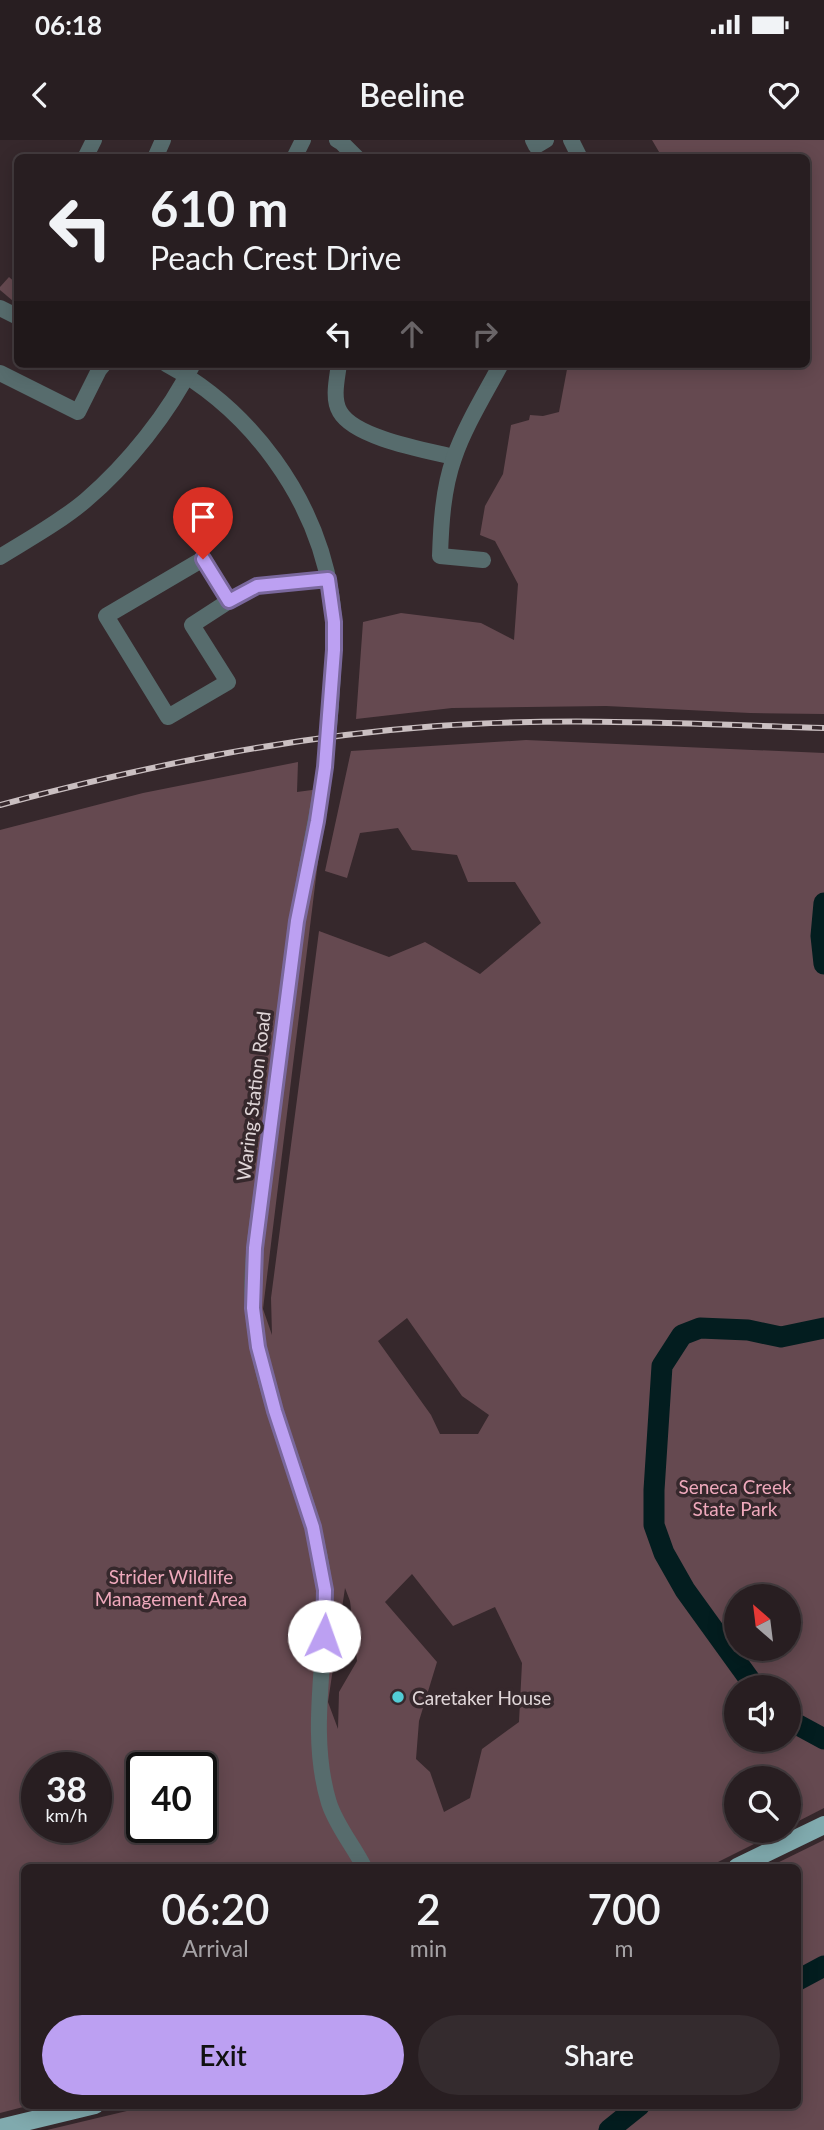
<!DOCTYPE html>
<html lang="en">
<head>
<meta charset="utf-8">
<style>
	:root { --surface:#281e21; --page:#342b2e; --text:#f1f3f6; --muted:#a5a2a5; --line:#443c3f; --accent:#bca0f2 }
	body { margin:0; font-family:Lato,sans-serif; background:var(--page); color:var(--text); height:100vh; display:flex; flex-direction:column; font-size:26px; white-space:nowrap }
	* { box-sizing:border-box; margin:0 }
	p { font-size:23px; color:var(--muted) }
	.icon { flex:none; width:38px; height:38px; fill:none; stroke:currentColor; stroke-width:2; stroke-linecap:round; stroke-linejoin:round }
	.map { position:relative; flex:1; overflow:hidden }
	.drawer { position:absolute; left:21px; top:1724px; width:780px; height:245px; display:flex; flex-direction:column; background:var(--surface); border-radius:10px; box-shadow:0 4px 18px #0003,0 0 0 2px var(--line) }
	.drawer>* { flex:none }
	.hud { position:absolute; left:14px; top:14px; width:796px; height:214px; border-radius:10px; box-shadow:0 4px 18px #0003,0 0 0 2px var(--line); background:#281e21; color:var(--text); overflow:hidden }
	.needle { width:46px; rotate:332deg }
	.fabs { position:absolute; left:724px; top:1444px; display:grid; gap:14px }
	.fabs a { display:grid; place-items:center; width:77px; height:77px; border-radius:50%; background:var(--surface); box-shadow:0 4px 18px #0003,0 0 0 2px var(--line); font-size:35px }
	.speed { position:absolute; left:21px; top:1612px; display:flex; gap:14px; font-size:35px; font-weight:700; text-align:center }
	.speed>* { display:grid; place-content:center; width:91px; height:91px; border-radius:50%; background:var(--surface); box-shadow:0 4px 18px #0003,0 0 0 2px var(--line); line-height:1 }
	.speed small { font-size:18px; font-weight:400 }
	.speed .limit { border:4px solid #111; border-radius:10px; background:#fff; color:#111 }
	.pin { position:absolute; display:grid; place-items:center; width:60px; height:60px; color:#fff; margin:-72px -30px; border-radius:50% 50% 50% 0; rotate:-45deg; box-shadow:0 0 7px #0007 }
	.pin .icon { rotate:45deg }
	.me { position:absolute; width:77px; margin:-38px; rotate:3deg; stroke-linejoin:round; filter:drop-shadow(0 0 5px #0008) }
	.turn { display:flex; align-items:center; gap:24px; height:147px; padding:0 21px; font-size:32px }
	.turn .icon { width:91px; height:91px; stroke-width:2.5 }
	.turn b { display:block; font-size:49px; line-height:60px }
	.lanes { display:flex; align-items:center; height:66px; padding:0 21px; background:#0003; justify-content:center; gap:35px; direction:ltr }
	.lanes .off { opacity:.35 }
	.eta { display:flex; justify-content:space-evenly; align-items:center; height:119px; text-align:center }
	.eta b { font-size:42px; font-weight:600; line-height:49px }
	.action { display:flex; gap:14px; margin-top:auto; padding:14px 21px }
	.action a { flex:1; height:80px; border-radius:42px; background:var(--accent); color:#111; font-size:28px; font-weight:600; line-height:80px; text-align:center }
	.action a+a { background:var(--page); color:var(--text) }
	.status { display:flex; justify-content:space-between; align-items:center; height:49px; padding:0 35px; background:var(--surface); direction:ltr }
	.status svg { height:19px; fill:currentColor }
	header { display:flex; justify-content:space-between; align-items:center; height:91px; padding:0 21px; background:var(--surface); font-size:32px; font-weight:600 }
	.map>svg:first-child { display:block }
	.green { fill:#654950; fill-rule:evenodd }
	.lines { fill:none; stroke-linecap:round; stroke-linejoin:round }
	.river { stroke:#031d1f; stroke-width:21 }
	.minor { stroke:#576c6d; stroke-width:16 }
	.major { stroke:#80aaae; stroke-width:18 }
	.rail-casing { stroke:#cabfc1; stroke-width:6 }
	.rail { stroke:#36282c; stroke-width:3.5; stroke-dasharray:10; stroke-linecap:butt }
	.minor-bridge { stroke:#576c6d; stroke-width:16 }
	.route-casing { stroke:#7a689d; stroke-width:18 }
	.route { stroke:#bca0f2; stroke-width:12 }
	.poi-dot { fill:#52ccd5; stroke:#36282c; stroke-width:2.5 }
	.labels { text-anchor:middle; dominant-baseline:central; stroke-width:7; stroke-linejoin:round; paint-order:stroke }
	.street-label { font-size:19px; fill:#e0d6d8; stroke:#36282c }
	.park-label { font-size:19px; fill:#efa9bc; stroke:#36282c }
	.poi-label { font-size:19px; fill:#e0d6d8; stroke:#36282c; text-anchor:start }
</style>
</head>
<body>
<div class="status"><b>06:18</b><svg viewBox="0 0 49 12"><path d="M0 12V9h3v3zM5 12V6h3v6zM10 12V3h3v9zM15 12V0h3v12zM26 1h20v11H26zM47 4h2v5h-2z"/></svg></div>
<header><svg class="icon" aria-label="back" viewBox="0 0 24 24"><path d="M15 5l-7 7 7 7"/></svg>Beeline<svg class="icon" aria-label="heart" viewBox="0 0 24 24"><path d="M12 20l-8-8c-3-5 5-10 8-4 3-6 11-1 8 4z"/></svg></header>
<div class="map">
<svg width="824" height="1990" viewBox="0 0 824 1990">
	<rect width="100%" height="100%" fill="#36282c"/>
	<g class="green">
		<path d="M652,0H824V574L750,573L606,566L452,568L356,579L363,482L401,473L481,483L514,500L518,444L495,401L480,395L485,366L503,334L511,285L529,280L530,275L543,276L559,272L568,224H807V18L662,17Z"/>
		<path d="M9,137L17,144V157L13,161L0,150V147Z"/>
		<path d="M526,600L824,613V1668L789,1686V1638H737V1690L780,1691L708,1727H24V1965H31L0,1973V690L143,653L298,622L297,652L327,648L263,1169L272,1195L271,1158L319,791L389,817L425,802L480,834L541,783L515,742H468L457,715L412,710L398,688L360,693L347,738L325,731L351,611ZM407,1178L462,1256L489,1275L478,1294H440L431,1275L378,1201ZM412,1434L453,1486L495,1467L522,1523L519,1582L482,1609L470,1658L444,1672L430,1632L416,1619L419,1581L437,1522L385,1462ZM345,1448L350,1461L357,1521L339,1552L338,1589L328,1562ZM737,1456H789V1508H737ZM737,1547H789V1600H737ZM37,1628H96V1687H37ZM142,1628H201V1687H142Z"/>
		<path d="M824,1700V1990H47L152,1965H798V1727H769Z"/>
	</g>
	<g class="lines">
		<g class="river">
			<path d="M824,763L821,796L824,824"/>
			<path d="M755,1547L685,1450L664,1413L654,1385V1350L662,1226L682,1195L700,1188L748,1190L781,1197L824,1188"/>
			<path d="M789,1580L824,1599"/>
			<path d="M798,1840L824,1826"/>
			<path d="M609,1990L640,1965"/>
		</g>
		<g class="minor">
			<path d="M337,0L342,3L357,18"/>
			<path d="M533,0L536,6L546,0"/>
			<path d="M571,0L580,18"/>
			<path d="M85,18L94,0"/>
			<path d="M155,18L163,0"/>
			<path d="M294,18L303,0"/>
			<path d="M0,168L18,177"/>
			<path d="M166,224C251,270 315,357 331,453C337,490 333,528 331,565"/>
			<path d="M339,224C337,239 332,259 340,272C355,298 425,310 454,317"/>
			<path d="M0,233L78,272L99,230L104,224"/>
			<path d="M0,417C29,399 60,382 86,360C127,325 169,273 193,224"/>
			<path d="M483,420L440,416C441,384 443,349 454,318C465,286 485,254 501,224"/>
			<path d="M229,461L192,485L228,542L168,577L106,476L203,419L229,461L257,446L328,439"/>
			<path d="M325,627C317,679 305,731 297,783C286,856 278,929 269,1002C262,1054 249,1119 253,1171C261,1265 313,1350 324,1444C327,1466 324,1489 323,1511C319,1562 314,1614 329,1663C337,1687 353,1705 364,1727"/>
		</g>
		<g class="major">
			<path d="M737,1727L824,1685"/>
			<path d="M0,1988L95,1965"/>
		</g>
		<defs>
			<path id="rail" d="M0,665C145,626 287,597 437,586C566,577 695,584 824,588"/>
		</defs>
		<use href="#rail" class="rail-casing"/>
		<use href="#rail" class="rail"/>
		<path class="minor-bridge" d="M325,627L331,565"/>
	</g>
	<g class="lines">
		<defs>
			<path id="route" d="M203,419L229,461L257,446L328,439L334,482V510L325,627L317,681L297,781L255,1108L253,1168L258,1207L275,1271L313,1387L325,1450L324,1496"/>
		</defs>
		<use href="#route" class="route-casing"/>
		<use href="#route" class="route"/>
	</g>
	<circle class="poi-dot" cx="398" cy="1557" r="7"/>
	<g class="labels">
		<g class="street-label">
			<text transform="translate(253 956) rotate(-83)">Waring Station Road</text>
		</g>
		<g class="park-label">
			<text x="735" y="1346">Seneca Creek<tspan x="735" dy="22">State Park</tspan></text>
			<text x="171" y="1436">Strider Wildlife<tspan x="171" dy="22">Management Area</tspan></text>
		</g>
		<g class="poi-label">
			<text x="412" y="1557">Caretaker House</text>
		</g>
	</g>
</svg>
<div class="fabs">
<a><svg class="needle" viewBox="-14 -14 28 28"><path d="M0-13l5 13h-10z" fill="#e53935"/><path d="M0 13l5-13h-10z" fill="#a5a2a5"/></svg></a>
<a><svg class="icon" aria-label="sound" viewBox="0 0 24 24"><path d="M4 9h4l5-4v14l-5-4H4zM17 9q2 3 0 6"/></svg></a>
<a><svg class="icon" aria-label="search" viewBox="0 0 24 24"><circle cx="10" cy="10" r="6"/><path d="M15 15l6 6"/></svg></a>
</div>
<div class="speed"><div>38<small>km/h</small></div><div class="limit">40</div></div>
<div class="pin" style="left:203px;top:419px;background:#d93025"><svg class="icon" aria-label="arrive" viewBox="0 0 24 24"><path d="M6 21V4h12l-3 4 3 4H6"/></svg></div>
<svg class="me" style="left:324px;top:1496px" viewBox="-20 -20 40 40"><circle r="19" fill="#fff"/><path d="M0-13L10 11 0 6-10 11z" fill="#bca0f2"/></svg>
<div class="hud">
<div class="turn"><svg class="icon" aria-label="left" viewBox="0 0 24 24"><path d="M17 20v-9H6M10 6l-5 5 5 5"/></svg><div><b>610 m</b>Peach Crest Drive</div></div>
<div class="lanes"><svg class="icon" aria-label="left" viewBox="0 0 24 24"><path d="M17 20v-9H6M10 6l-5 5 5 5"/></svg><svg class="icon off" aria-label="ahead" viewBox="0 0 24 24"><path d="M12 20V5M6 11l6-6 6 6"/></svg><svg class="icon off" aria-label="right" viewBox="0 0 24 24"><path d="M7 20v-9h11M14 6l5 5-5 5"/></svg></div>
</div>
<section class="drawer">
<div class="eta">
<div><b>06:20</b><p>Arrival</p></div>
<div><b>2</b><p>min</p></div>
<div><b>700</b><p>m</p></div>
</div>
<div class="action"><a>Exit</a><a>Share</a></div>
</section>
</div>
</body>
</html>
